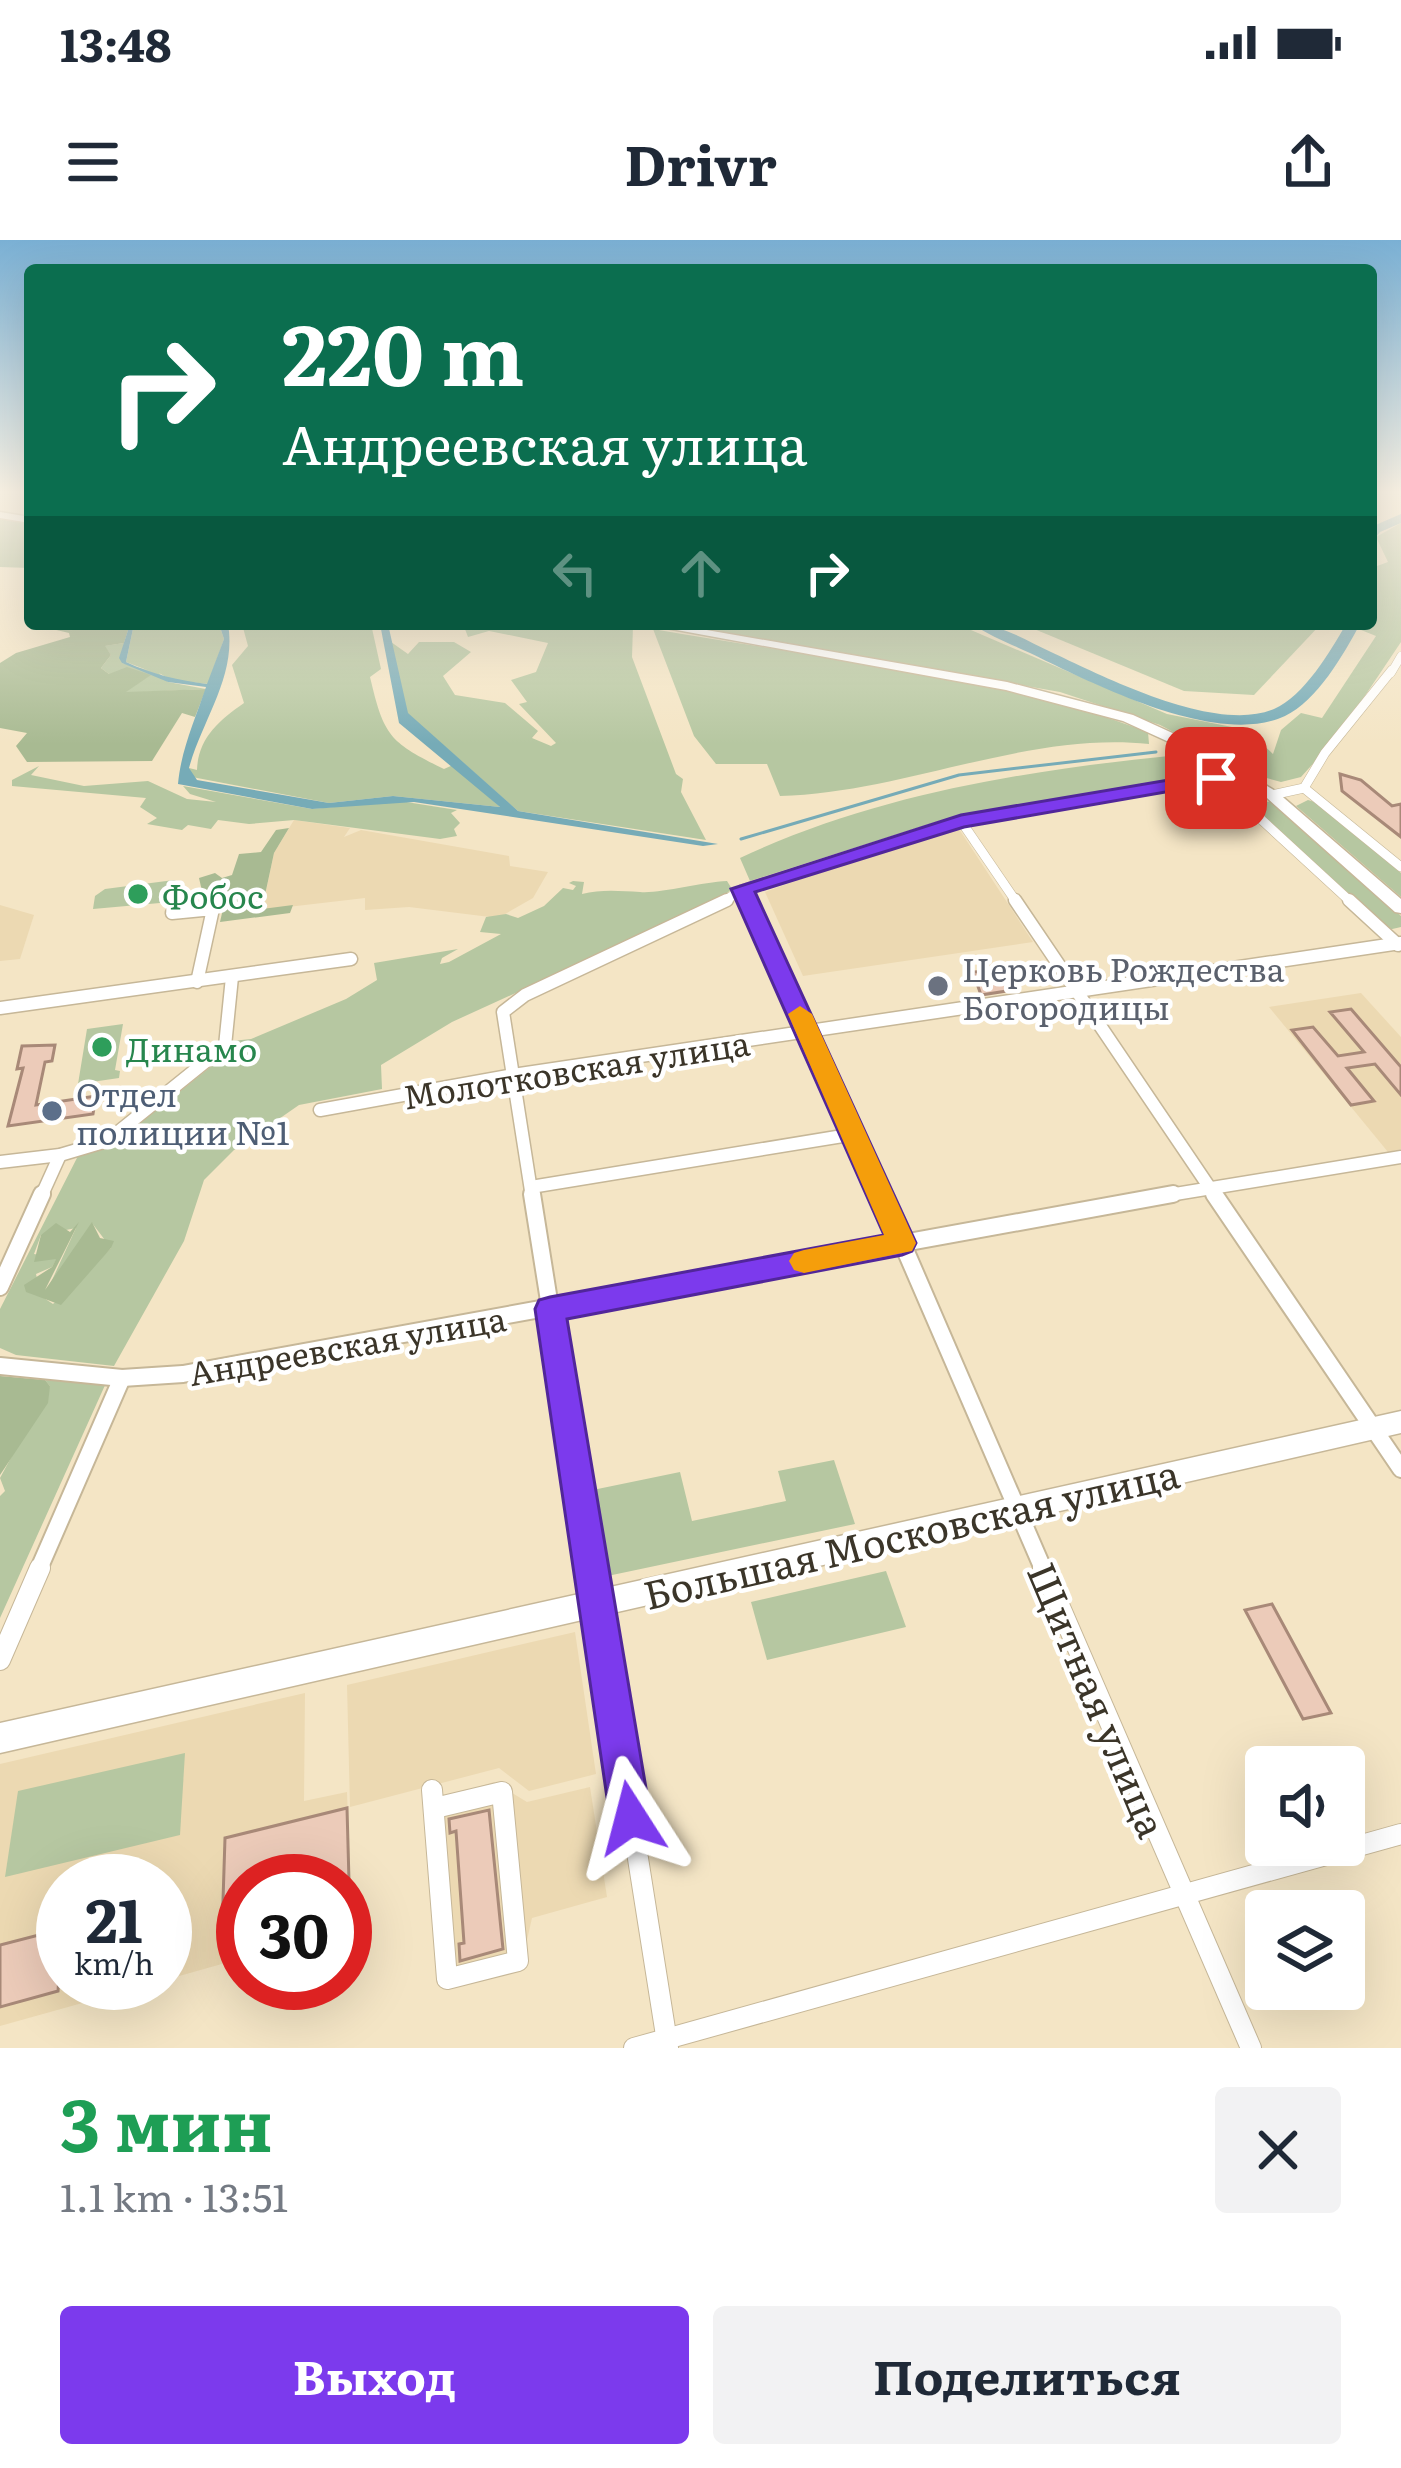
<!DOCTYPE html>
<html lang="ru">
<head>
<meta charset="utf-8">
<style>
	:root { --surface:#fff; --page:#f2f2f3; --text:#1f2937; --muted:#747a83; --accent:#7c3aed }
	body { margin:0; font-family:Literata,serif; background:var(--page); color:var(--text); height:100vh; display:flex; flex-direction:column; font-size:45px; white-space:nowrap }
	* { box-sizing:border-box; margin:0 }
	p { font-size:39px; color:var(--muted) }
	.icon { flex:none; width:66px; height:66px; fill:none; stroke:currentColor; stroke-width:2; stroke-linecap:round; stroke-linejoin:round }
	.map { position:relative; height:1808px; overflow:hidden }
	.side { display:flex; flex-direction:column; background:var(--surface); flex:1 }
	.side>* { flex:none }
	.top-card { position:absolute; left:24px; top:24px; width:1353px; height:366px; border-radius:12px; box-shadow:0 12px 48px #0002; background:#0b6e4f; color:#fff; overflow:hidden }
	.controls { position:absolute; left:1245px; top:1506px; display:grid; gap:24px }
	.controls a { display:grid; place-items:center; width:120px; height:120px; border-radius:12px; background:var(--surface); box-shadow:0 12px 48px #0002; font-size:60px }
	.speed { position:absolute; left:36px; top:1614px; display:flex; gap:24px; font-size:60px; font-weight:700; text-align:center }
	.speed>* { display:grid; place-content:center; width:156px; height:156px; border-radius:50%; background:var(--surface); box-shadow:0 12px 48px #0002; line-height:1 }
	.speed small { font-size:30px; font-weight:400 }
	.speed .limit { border:18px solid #d22; background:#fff; color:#111 }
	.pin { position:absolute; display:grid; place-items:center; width:102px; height:102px; color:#fff; margin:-51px; border-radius:24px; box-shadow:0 6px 18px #0006 }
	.me { position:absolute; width:132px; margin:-66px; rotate:351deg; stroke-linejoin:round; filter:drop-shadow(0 0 9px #0008) }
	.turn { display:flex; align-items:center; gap:42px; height:252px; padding:0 60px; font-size:54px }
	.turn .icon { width:156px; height:156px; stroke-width:2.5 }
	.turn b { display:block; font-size:84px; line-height:102px }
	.lanes { display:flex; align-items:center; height:114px; padding:0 60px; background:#0003; justify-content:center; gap:60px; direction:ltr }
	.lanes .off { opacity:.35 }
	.round { display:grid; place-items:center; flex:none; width:126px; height:126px; border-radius:12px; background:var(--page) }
	.headline { display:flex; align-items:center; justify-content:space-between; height:204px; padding:0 60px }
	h1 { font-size:72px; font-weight:700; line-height:90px; color:#1e9e55 }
	.action { display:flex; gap:24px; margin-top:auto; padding:24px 60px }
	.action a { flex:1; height:138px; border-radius:12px; background:var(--accent); color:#fff; font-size:48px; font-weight:700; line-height:138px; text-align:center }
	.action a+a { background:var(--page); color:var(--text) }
	.status { display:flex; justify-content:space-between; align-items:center; height:84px; padding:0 60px; background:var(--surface); direction:ltr }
	.status svg { height:33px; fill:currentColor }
	header { display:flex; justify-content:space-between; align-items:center; height:156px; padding:0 60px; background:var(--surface); font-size:54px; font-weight:700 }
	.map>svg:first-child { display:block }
	.built { fill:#ecd9b2 }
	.green { fill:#b6c7a1; fill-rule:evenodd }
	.forest { fill:#a8ba92 }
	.water { fill:#76abb7 }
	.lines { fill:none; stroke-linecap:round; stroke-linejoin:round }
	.stream { stroke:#76abb7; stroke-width:3 }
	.river { fill:#76abb7; fill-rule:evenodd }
	.building { fill:#eccbb9; stroke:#a88978; stroke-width:3 }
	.street-far4-casing { stroke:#c6b798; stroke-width:9 }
	.street-far3-casing { stroke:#c6b798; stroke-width:10 }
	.street-far2-casing { stroke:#c6b798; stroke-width:15 }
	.street-far1-casing { stroke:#c6b798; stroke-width:20 }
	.street-casing { stroke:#c6b798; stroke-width:22 }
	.secondary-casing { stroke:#c6b798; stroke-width:3 }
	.primary-casing { stroke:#c6b798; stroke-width:3 }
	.street-far4 { stroke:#fff; stroke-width:8 }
	.street-far3 { stroke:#fff; stroke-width:9 }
	.street-far2 { stroke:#fff; stroke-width:12 }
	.street-far1 { stroke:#fff; stroke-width:16 }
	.street { stroke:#fff; stroke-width:20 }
	.secondary { fill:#fff; fill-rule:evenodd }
	.primary { fill:#fff; fill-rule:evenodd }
	.route { fill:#7c3aed; stroke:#51269a; stroke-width:3 }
	.slow { fill:#f59e0b }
	.leisure-dot { fill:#2e9e5b; stroke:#fff; stroke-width:4.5 }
	.worship-dot { fill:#6b7280; stroke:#fff; stroke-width:4.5 }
	.service-dot { fill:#5c6f8a; stroke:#fff; stroke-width:4.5 }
	.labels { text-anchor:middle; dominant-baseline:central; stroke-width:9; stroke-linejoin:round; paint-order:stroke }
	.leisure-label { font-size:33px; fill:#27864d; stroke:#fff; text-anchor:start }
	.worship-label { font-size:33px; fill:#5b616d; stroke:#fff; text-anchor:start }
	.street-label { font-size:33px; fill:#3b3529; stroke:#fff }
	.service-label { font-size:33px; fill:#4e5e75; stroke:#fff; text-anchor:start }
	.near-street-label { font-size:39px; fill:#3b3529; stroke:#fff }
</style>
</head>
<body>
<div class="status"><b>13:48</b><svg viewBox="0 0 49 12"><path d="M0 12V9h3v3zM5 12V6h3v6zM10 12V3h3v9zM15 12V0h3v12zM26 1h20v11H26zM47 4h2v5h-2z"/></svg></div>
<header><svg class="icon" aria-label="menu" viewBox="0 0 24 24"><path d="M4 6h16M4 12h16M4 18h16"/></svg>Drivr<svg class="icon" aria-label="share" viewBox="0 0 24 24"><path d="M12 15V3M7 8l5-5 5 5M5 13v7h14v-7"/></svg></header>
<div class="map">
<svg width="1401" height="1808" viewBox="0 0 1401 1808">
	<rect width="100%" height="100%" fill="#f4e5c5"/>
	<g class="built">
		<path d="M294,580L350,588L344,597L361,590L509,616L510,626L548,632L533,658L498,678L409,667L365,670V658L262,670L274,613Z"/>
		<path d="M959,589L1033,702L803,736L765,652L929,593Z"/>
		<path d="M0,665L34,675L20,719L0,721Z"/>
		<path d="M1361,753L1401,797V909L1388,912L1269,767Z"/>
		<path d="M575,1392L596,1534L529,1551L499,1528L350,1567L347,1445Z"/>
		<path d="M305,1453L304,1561L347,1552L352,1688L345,1690V1641H243V1718L165,1740V1641H63V1743H154L0,1786V1524Z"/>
		<path d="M494,1542L527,1562L590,1547L607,1657L532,1678L522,1722L445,1742L431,1561Z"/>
	</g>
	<g class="green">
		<path d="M1401,283V402L1338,496L1301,537L1281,542L1256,535L1160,485L1060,452L675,384H957L1167,474L1247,490L1273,514L1281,490L1301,473L1322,478L1376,396L1361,390L1364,384H1371V346L1377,326L1388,322L1376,297Z"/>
		<path d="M134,384H219L224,399L208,444L171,440L159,433L168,442L206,449L123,453L150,435L109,434L101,428L111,415L104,406L124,403L122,423L147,430L126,422Z"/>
		<path d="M242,384H371L381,429L370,437C384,496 389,502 444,529L453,525L500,567L393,556L329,563L192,537L189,528L197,530C198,499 218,481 244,463L232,425L248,406Z"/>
		<path d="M463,384L633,386L632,417L676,534L683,539L681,552L706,600L518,571L407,473L391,402L408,414L419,402H454L471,412L443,436L455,455L505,463L538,491L532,498L551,506L556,503L519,464L527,462L511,440L536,432L548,403L489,391L468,397Z"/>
		<path d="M1022,384H1321L1254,455L1184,451Z"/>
		<path d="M653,389C817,418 992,433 1148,492L1149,504C1027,491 904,553 780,556L767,524H716L694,496Z"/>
		<path d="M1169,516H1190L1209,532L939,581L750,641L740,618C875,555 1022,531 1169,516Z"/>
		<path d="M39,526L31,535L84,546L148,541L187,559L216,562L190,554L183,546L312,569L400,561L457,570L451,573L460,583L454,589L457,596L440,599L294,580L249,584L218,580L211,589L188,585L182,590L147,584L157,578L140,567L146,558L12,546V540Z"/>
		<path d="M1308,560L1318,563L1401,633V657L1296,566Z"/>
		<path d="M1255,561L1274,562L1401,676V687L1388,690L1253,566Z"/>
		<path d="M174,640L181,643L180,656L171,662L93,669L95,656L105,649Z"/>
		<path d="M573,641L584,642L582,654C601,649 621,651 640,652C659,654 701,642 727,641L732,649L717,661L452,782L381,825L382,849L299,865L234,910L204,940L184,1001L114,1126L16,1115L0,1108V1069L79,914L125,895L228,813L232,801L251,799L346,759L377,740L374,723L458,709L442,718L440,724L449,722L501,694L480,692L486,677L506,674L518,678L544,666L563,648L573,650L576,646L569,643ZM92,983L111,1008L53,1064L41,1056L36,1034L52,1027L57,1018L34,1014L41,995L76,988L47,1051Z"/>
		<path d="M123,784L115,830L120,831L119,838L78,844L87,789Z"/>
		<path d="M45,1140L106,1143L0,1378V1256L5,1251L0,1238L50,1146Z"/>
		<path d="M834,1220L855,1284L598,1338L583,1252L680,1232L692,1281L786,1261L778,1231Z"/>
		<path d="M886,1331L906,1387L767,1420L751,1362Z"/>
		<path d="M185,1513L180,1595L5,1637L18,1551Z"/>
	</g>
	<g class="forest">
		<path d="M0,279L30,284V328L0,327Z"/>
		<path d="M31,384H130L124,403L105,406L111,415L101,428L109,434L127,427L151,435L126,452L206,449L195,477L182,473L152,521L27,522L16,506L27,493L0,488V423L16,413L70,397L69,393Z"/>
		<path d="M289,588L274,613L262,669L293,665L290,673L220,682L225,660H204L199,638L215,633L222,638L232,635L239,614L261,612L276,590Z"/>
		<path d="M79,982L45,1050L92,982L100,998L114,1001L111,1008L61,1065L26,1052L24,1045L52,1027L56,1019L34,1022L41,995L56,983L70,992Z"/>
		<path d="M0,1136L45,1140L50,1146L48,1163L0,1235Z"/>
	</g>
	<path class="water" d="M130,384H134L126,422C153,435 179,440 207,444L224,399L219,384H228C237,436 202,480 189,528L197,540L329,563L393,556L500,567L399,483L380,384H388L408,473L518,571L718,604L703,606L414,562L312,569L178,544C181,510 195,480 206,447L168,442L122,423L119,418Z"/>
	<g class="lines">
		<path class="stream" d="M741,599L959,535L1156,512"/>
		<g class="river">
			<path d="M1401,274V283L1380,292L1371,303V287Z"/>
			<path d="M973,384C1001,384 1025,400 1051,412C1104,437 1216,494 1274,469C1304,456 1330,412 1346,384H1360C1344,414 1317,461 1285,476C1217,508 1092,443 1030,413C1011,404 989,396 973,384Z"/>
		</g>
	</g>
	<g class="building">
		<path d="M1340,534L1361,540L1392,566L1401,564V597L1342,551Z"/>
		<path d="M1006,731L1013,750L981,755L973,732Z"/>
		<path d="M1351,769L1401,827V855L1375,824L1347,828L1374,861L1351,865L1292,790L1313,787L1338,816L1364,812L1330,772Z"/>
		<path d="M55,805L52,821L45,822L36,865L96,856L93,874L8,886L23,828L17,829L22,806Z"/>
		<path d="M1272,1364L1331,1473L1303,1479L1245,1370Z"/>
		<path d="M347,1568L349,1641H311V1636L243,1641V1687L222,1692L225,1598Z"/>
		<path d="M489,1570L503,1709L460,1721L459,1704L464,1703L456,1591L450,1593L449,1579Z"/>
		<path d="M62,1689L58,1751L0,1767V1705Z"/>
	</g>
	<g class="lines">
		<defs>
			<path id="street-far4" d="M1391,433L1401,416"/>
			<g id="street-far3">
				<path d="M1216,538L1352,663"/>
				<path d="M1304,548L1401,627"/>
				<path d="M1272,555L1304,548L1325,513L1392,430"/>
				<path d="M961,581L1017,663"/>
				<path d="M742,649L749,663"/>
				<path d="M722,663L742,649L961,581L1242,534"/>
			</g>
			<g id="street-far2">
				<path d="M747,660L882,957"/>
				<path d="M1015,660L1216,957"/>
				<path d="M1349,660L1398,705"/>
				<path d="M172,673L213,669L197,742"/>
				<path d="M0,768L351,719"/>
				<path d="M320,870L513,835L1401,703"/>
				<path d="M0,922L60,915L107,901L225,806L232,737"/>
				<path d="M531,947L855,894"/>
				<path d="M41,957L60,915"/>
				<path d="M532,957L503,772L525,755L727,660"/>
				<path d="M1157,957L1401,917"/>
			</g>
			<g id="street-far1">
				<path d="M532,954L592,1331"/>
				<path d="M881,954L1044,1331"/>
				<path d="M1214,954L1401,1229"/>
				<path d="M0,1047L42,954"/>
				<path d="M0,1126L122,1138L183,1134L1173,954"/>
				<path d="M38,1331L122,1138"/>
			</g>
			<g id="street">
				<path d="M592,1328L668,1808"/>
				<path d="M1043,1328L1251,1808"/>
				<path d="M0,1420L40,1328"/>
				<path d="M432,1550L447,1739L518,1721L502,1552L435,1568"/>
				<path d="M634,1808L1401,1594"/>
			</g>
			<path id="secondary" d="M1401,1171V1193L0,1513V1483Z"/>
			<g id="primary">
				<path d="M0,272L30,277V283L0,278Z"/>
				<path d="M644,384H672L1007,442L1133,475L1203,507L1277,552L1401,659V673L1395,672L1267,558L1193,513L1123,481L1006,450Z"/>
			</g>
		</defs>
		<use href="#street-far4" class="street-far4-casing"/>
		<use href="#street-far3" class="street-far3-casing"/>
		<use href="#street-far2" class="street-far2-casing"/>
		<use href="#street-far1" class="street-far1-casing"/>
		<use href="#street" class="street-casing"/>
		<use href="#secondary" class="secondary-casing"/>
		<use href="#primary" class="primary-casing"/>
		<use href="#street-far4" class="street-far4"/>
		<use href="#street-far3" class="street-far3"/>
		<use href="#street-far2" class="street-far2"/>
		<use href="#street-far1" class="street-far1"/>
		<use href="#street" class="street"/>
		<use href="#secondary" class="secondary"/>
		<use href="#primary" class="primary"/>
	</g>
	<linearGradient id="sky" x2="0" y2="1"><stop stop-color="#7ab0d4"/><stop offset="0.5" stop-color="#faf3e5"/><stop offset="1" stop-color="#faf3e5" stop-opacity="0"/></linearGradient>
	<rect width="1401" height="504" fill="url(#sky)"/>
	<path class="route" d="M1216,532L1223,534V542L964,587L755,652L916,1003L912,1011L902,1015L567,1079L651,1578L645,1593L631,1599L616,1593L610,1578L535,1069L539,1060L550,1057L884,995L731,649L961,575Z"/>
	<path class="slow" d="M800,766L812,774L916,1003L912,1011L804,1033L794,1030L789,1021L794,1013L804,1010L884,995L788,774Z"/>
	<g class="leisure-dot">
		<circle cx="138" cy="654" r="12"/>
		<circle cx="102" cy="807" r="12"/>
	</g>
	<circle class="worship-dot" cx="938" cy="746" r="12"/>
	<circle class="service-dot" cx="52" cy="871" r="12"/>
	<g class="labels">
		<g class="leisure-label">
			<text x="162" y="654">Фобос</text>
			<text x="126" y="807">Динамо</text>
		</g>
		<g class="worship-label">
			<text x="962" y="727">Церковь Рождества<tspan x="962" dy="38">Богородицы</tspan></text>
		</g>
		<g class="street-label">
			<text transform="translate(576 828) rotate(-9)">Молотковская улица</text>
			<text transform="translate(347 1104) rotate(-10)">Андреевская улица</text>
		</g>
		<g class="service-label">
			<text x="76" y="852">Отдел<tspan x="76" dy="38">полиции №1</tspan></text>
		</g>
		<g class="near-street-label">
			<text transform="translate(911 1292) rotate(-13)">Большая Московская улица</text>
			<text transform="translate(1099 1459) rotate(67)">Щитная улица</text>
		</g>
	</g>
</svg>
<div class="controls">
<a><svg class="icon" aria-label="sound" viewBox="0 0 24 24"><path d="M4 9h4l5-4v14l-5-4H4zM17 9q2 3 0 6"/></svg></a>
<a><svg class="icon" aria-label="layers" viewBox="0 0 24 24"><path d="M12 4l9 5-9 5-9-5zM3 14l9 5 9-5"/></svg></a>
</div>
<div class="speed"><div>21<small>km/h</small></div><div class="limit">30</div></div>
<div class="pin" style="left:1216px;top:538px;background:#d93025"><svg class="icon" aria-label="arrive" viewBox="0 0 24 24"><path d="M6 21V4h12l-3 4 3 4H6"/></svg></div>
<svg class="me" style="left:631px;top:1578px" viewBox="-20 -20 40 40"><path d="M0-17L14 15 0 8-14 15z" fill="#7c3aed" stroke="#fff" stroke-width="4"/></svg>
<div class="top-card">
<div class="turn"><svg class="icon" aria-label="right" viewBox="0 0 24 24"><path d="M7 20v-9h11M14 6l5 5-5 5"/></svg><div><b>220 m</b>Андреевская улица</div></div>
<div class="lanes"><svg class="icon off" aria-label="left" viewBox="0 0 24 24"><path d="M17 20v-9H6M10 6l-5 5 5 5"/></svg><svg class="icon off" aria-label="ahead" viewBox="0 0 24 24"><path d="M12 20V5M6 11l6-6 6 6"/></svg><svg class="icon" aria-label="right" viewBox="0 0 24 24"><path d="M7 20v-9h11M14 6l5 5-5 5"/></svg></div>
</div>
</div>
<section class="side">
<div class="headline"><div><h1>3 мин</h1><p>1.1 km · 13:51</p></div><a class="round"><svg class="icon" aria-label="close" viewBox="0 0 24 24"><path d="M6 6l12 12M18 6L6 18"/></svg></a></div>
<div class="action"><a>Выход</a><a>Поделиться</a></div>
</section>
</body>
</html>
